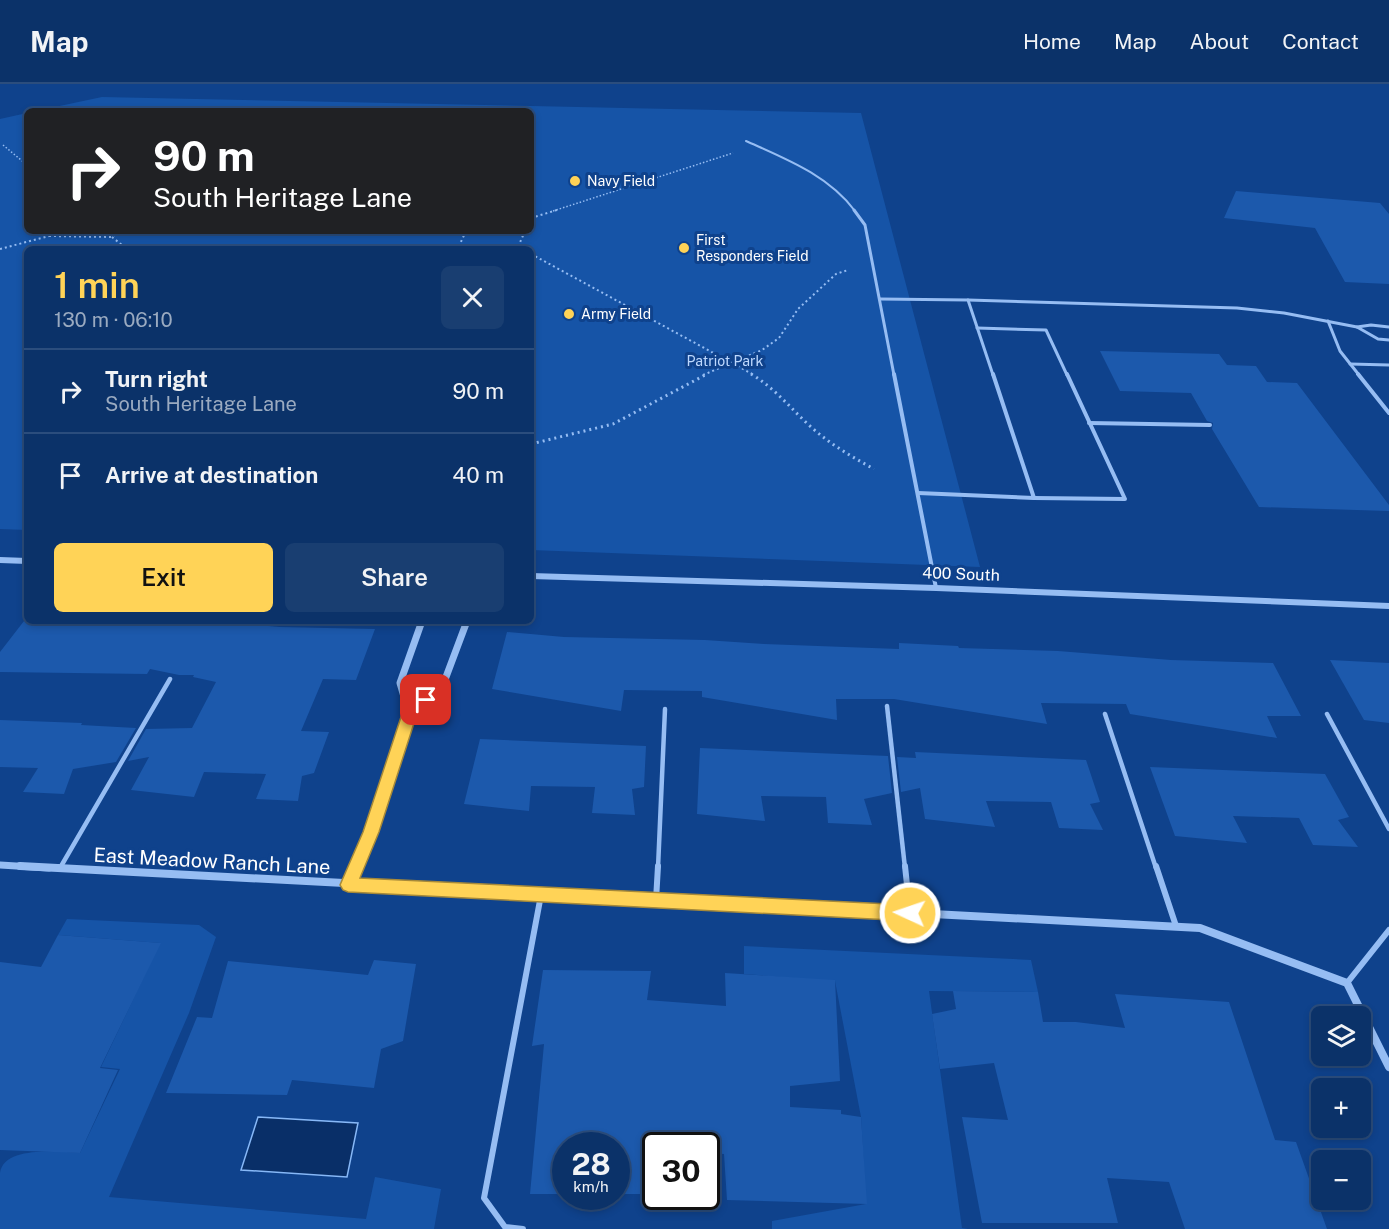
<!DOCTYPE html>
<html lang="en">
<head>
<meta charset="utf-8">
<style>
	:root { --surface:#0b3269; --page:#193e71; --text:#f1f3f6; --muted:#9aaac0; --line:#2b4d7d; --accent:#ffd357 }
	body { margin:0; font-family:"Public Sans",sans-serif; background:var(--page); color:var(--text); height:100vh; display:flex; flex-direction:column; font-size:22px; white-space:nowrap }
	* { box-sizing:border-box; margin:0 }
	p { font-size:20px; color:var(--muted) }
	.icon { flex:none; width:33px; height:33px; fill:none; stroke:currentColor; stroke-width:2; stroke-linecap:round; stroke-linejoin:round }
	.map { position:relative; flex:1; overflow:hidden }
	.side { position:absolute; left:24px; top:162px; width:510px; height:378px; display:flex; flex-direction:column; background:var(--surface); border-radius:9px; box-shadow:0 3px 9px #0003,0 0 0 2px var(--line) }
	.side>* { flex:none }
	.banner { position:absolute; left:24px; top:24px; width:510px; height:126px; border-radius:9px; box-shadow:0 3px 9px #0003,0 0 0 2px var(--line); background:#202124; color:#fff; overflow:hidden }
	.fabs { position:absolute; left:1311px; top:922px; display:grid; gap:12px }
	.fabs a { display:grid; place-items:center; width:60px; height:60px; border-radius:9px; background:var(--surface); box-shadow:0 3px 9px #0003,0 0 0 2px var(--line); font-size:30px }
	.speed { position:absolute; left:552px; top:1048px; display:flex; gap:12px; font-size:30px; font-weight:700; text-align:center }
	.speed>* { display:grid; place-content:center; width:78px; height:78px; border-radius:50%; background:var(--surface); box-shadow:0 3px 9px #0003,0 0 0 2px var(--line); line-height:1 }
	.speed small { font-size:15px; font-weight:400 }
	.speed .limit { border:3px solid #111; border-radius:9px; background:#fff; color:#111 }
	.pin { position:absolute; display:grid; place-items:center; width:51px; height:51px; color:#fff; margin:-26px; border-radius:12px; box-shadow:0 3px 9px #0006 }
	.me { position:absolute; width:66px; margin:-33px; rotate:273deg; stroke-linejoin:round; filter:drop-shadow(0 0 4px #0008) }
	.turn { display:flex; align-items:center; gap:21px; height:126px; padding:0 30px; font-size:27px }
	.turn .icon { width:78px; height:78px; stroke-width:2.5 }
	.turn b { display:block; font-size:42px; line-height:51px }
	.round { display:grid; place-items:center; flex:none; width:63px; height:63px; border-radius:9px; background:var(--page) }
	.overview { display:flex; align-items:center; justify-content:space-between; height:102px; padding:0 30px }
	h1 { font-size:36px; font-weight:600; line-height:45px; color:var(--accent) }
	.button { display:flex; gap:12px; margin-top:auto; padding:12px 30px }
	.button a { flex:1; height:69px; border-radius:9px; background:var(--accent); color:#111; font-size:24px; font-weight:600; line-height:69px; text-align:center }
	.button a+a { background:var(--page); color:var(--text) }
	ul { padding:0; list-style:none }
	li { display:flex; align-items:center; gap:18px; height:84px; padding:0 30px; border-top:2px solid var(--line) }
	li div { flex:1 }
	li b { display:block; font-size:22px }
	li em { font-style:normal }
	header { display:flex; align-items:center; gap:36px; box-sizing:border-box; height:84px; padding:0 30px; background:var(--surface); border-bottom:2px solid var(--line) }
	header strong { font-size:28px }
	nav { display:flex; gap:33px; margin-inline-start:auto; font-size:21px }
	.map>svg:first-child { display:block }
	.green { fill:#1654a7 }
	.water { fill:#092f68; stroke:#87b8f7; stroke-width:1.5 }
	.building { fill:#1c59ac }
	.lines { fill:none; stroke-linecap:round; stroke-linejoin:round }
	.path-far2 { stroke:#96bdf3; stroke-width:1.5; stroke-dasharray:1.5 2; stroke-linecap:butt }
	.path-far1 { stroke:#96bdf3; stroke-width:2; stroke-dasharray:2 3; stroke-linecap:butt }
	.path { stroke:#96bdf3; stroke-width:3; stroke-dasharray:2 4; stroke-linecap:butt }
	.service-far4 { stroke:#96bdf3; stroke-width:2 }
	.service-far3 { stroke:#96bdf3; stroke-width:3 }
	.service-far2 { stroke:#96bdf3; stroke-width:4 }
	.service-far1 { stroke:#96bdf3; stroke-width:4.5 }
	.service { stroke:#96bdf3; stroke-width:6 }
	.minor-far1 { stroke:#96bdf3; stroke-width:7 }
	.minor { stroke:#96bdf3; stroke-width:8 }
	.tertiary { fill:#96bdf3; fill-rule:evenodd }
	.route { fill:#ffd357; stroke:#a68939; stroke-width:1.5 }
	.poi-dot { fill:#ffd357; stroke:#0f428c; stroke-width:2 }
	.labels { text-anchor:middle; dominant-baseline:central; stroke-width:6; stroke-linejoin:round; paint-order:stroke }
	.far-poi-label { font-size:14px; fill:#fff; stroke:#0f428c; text-anchor:start }
	.far-park-label { font-size:14px; fill:#bdd8fe; stroke:#0f428c }
	.street-label { font-size:16px; fill:#fff; stroke:#0f428c }
	.near-street-label { font-size:20px; fill:#fff; stroke:#0f428c }
</style>
</head>
<body>
<header>
<strong>Map</strong>
<nav><a>Home</a><a>Map</a><a>About</a><a>Contact</a></nav>
</header>
<div class="map">
<svg width="1389" height="1145" viewBox="0 0 1389 1145">
	<rect width="100%" height="100%" fill="#0f428c"/>
	<g class="green">
		<path d="M102,13L861,29L980,483L531,466V165H27V446L0,445V35L27,29V147H531V27H36Z"/>
		<path d="M67,835L199,841L216,853L189,929L109,1113L366,1135L375,1093L441,1105L434,1145H0C0,1127 0,1106 0,1089C4,1061 60,1068 80,1069L120,985L101,983L160,859L58,851Z"/>
		<path d="M744,862L1031,876L1038,908L929,907L962,1144L968,1145H772V1137L866,1120L861,1033L835,897L744,890Z"/>
	</g>
	<path class="water" d="M258,1033L358,1039L347,1093L241,1086Z"/>
	<g class="building">
		<path d="M1236,107L1380,119L1389,130V200L1345,198L1315,144L1224,134Z"/>
		<path d="M1100,267L1219,270L1227,281L1256,282L1267,298L1297,299L1389,421V427L1259,423L1212,345L1213,339L1207,337L1191,309L1120,307Z"/>
		<path d="M24,537L222,542L224,538L280,543L375,545L356,596L323,595L301,647L329,648L314,689L302,692L298,717L256,715L266,690L204,688L194,713L131,706L149,673L128,677L146,645L192,644L216,598L193,593L194,591H179L150,585L147,590L0,588V568Z"/>
		<path d="M507,548L564,553L705,556L764,560L899,565V559L958,562L959,564L1058,567L1171,576L1273,579L1301,632H1267L1277,654L1130,630L1126,620L1041,619L1047,640L894,615H836L837,636L702,613V607L624,606L621,627L492,605Z"/>
		<path d="M1330,576L1389,579V639L1364,636Z"/>
		<path d="M0,636L82,639L81,641L136,644L116,678L73,685L64,710L23,708L38,684L0,683Z"/>
		<path d="M480,655L646,662L644,703L632,705L635,731L592,729L595,703L531,702L529,727L464,720Z"/>
		<path d="M700,664L888,672L892,709L864,715L872,741L828,739L826,713L761,712L765,737L697,730Z"/>
		<path d="M915,668L1086,676L1100,718L1090,720L1103,746L1059,744L1051,718L986,717L995,743L925,735L920,704L901,708L897,673L916,674Z"/>
		<path d="M1150,683L1325,690L1349,733L1338,736L1358,763L1313,761L1299,734L1233,732L1247,759L1175,752Z"/>
		<path d="M58,851L161,859L100,984L118,986L80,1069L0,1066V878L41,883Z"/>
		<path d="M374,876L416,880L403,957L381,965L374,1004L292,996L287,1011L166,1009L197,933L212,934L228,877L368,891Z"/>
		<path d="M543,886L651,887L647,916L726,922L725,889L835,896L840,997L790,1002V1023L841,1026V1030L861,1033L867,1120L727,1116L724,1070L706,1069V1062H656V1110H616V1062H566V1110H530L544,960L532,962Z"/>
		<path d="M953,907L1038,908L1043,938H1076L1125,944L1115,910L1229,918L1275,1056L1296,1058L1327,1145H1185L1169,1098L1107,1094L1118,1139H982L962,1033L1008,1036L994,979L940,985L932,930L956,925Z"/>
	</g>
	<g class="lines">
		<g class="path-far2">
			<path d="M3,61L27,81"/>
			<path d="M553,127L733,69"/>
		</g>
		<g class="path-far1">
			<path d="M531,134L557,126"/>
			<path d="M466,147L459,162L518,163"/>
			<path d="M49,152L112,153L119,147"/>
			<path d="M112,153L127,165"/>
			<path d="M0,165L49,152L55,147"/>
			<path d="M449,165L459,162"/>
			<path d="M522,165L518,163L525,147"/>
			<path d="M531,170L754,291"/>
			<path d="M703,291L762,266L779,254L798,225L836,190L848,186"/>
		</g>
		<g class="path">
			<path d="M751,290C775,304 791,325 811,343C830,360 852,373 874,385"/>
			<path d="M531,360L613,340L707,290"/>
		</g>
		<path class="service-far4" d="M746,57C786,75 828,91 855,127"/>
		<g class="service-far3">
			<path d="M854,126L865,141L894,291"/>
			<path d="M880,215L968,216L993,291"/>
			<path d="M968,216L1237,224L1284,229L1357,243L1371,241L1389,243"/>
			<path d="M1328,237L1340,267L1359,291"/>
			<path d="M1357,243L1378,255L1389,256"/>
			<path d="M977,244L1046,246L1067,291"/>
			<path d="M1350,280L1389,281"/>
		</g>
		<g class="service-far2">
			<path d="M894,290L936,504"/>
			<path d="M1358,290L1389,329"/>
			<path d="M1089,339L1210,341"/>
			<path d="M918,409L1034,414L993,290"/>
			<path d="M1034,414L1125,415L1067,290"/>
		</g>
		<g class="service-far1">
			<path d="M887,622L905,784"/>
			<path d="M1105,630L1156,784"/>
			<path d="M1327,630L1389,745"/>
			<path d="M60,784L170,595"/>
			<path d="M658,784L665,625"/>
		</g>
		<g class="service">
			<path d="M905,782L910,829"/>
			<path d="M1156,782L1176,842"/>
			<path d="M656,816L658,782"/>
			<path d="M1347,899L1389,846"/>
			<path d="M523,1145L505,1143L484,1114L541,811"/>
		</g>
		<g class="minor-far1">
			<path d="M409,630L400,599L422,537"/>
			<path d="M0,781L49,784"/>
			<path d="M356,784L371,748L409,630L443,601L467,537"/>
		</g>
		<g class="minor">
			<path d="M20,782L1200,844L1347,899L1389,983"/>
			<path d="M348,801L356,782"/>
		</g>
		<g class="tertiary">
			<path d="M0,473L27,474V480L0,479Z"/>
			<path d="M531,489L936,501L1389,519V525L936,507L531,495Z"/>
		</g>
	</g>
	<path class="route" d="M426,610L433,616L416,633L379,748L360,794L910,821L916,823L919,829L916,834L910,837L348,808L343,806L340,801L363,748L402,630L421,612Z"/>
	<g class="poi-dot">
		<circle cx="575" cy="97" r="6"/>
		<circle cx="684" cy="164" r="6"/>
		<circle cx="569" cy="230" r="6"/>
	</g>
	<g class="labels">
		<g class="far-poi-label">
			<text x="587" y="97">Navy Field</text>
			<text x="696" y="156">First<tspan x="696" dy="16">Responders Field</tspan></text>
			<text x="581" y="230">Army Field</text>
		</g>
		<g class="far-park-label">
			<text x="725" y="277">Patriot Park</text>
		</g>
		<g class="street-label">
			<text transform="translate(961 490) rotate(2)">400 South</text>
		</g>
		<g class="near-street-label">
			<text transform="translate(212 777) rotate(3)">East Meadow Ranch Lane</text>
		</g>
	</g>
</svg>
<div class="fabs">
<a><svg class="icon" aria-label="layers" viewBox="0 0 24 24"><path d="M12 4l9 5-9 5-9-5zM3 14l9 5 9-5"/></svg></a>
<a>+</a>
<a>−</a>
</div>
<div class="speed"><div>28<small>km/h</small></div><div class="limit">30</div></div>
<div class="pin" style="left:426px;top:616px;background:#d93025"><svg class="icon" aria-label="arrive" viewBox="0 0 24 24"><path d="M6 21V4h12l-3 4 3 4H6"/></svg></div>
<svg class="me" style="left:910px;top:829px" viewBox="-20 -20 40 40"><circle r="17" fill="#ffd357" stroke="#fff" stroke-width="3"/><path d="M0-11L8 9 0 5-8 9z" fill="#fff"/></svg>
<div class="banner">
<div class="turn"><svg class="icon" aria-label="right" viewBox="0 0 24 24"><path d="M7 20v-9h11M14 6l5 5-5 5"/></svg><div><b>90 m</b>South Heritage Lane</div></div>
</div>
<section class="side">
<div class="overview"><div><h1>1 min</h1><p>130 m · 06:10</p></div><a class="round"><svg class="icon" aria-label="close" viewBox="0 0 24 24"><path d="M6 6l12 12M18 6L6 18"/></svg></a></div>
<ul>
<li><svg class="icon" aria-label="right" viewBox="0 0 24 24"><path d="M7 20v-9h11M14 6l5 5-5 5"/></svg><div><b>Turn right</b><p>South Heritage Lane</p></div><em>90 m</em></li>
<li><svg class="icon" aria-label="arrive" viewBox="0 0 24 24"><path d="M6 21V4h12l-3 4 3 4H6"/></svg><div><b>Arrive at destination</b></div><em>40 m</em></li>
</ul>
<div class="button"><a>Exit</a><a>Share</a></div>
</section>
</div>
</body>
</html>
